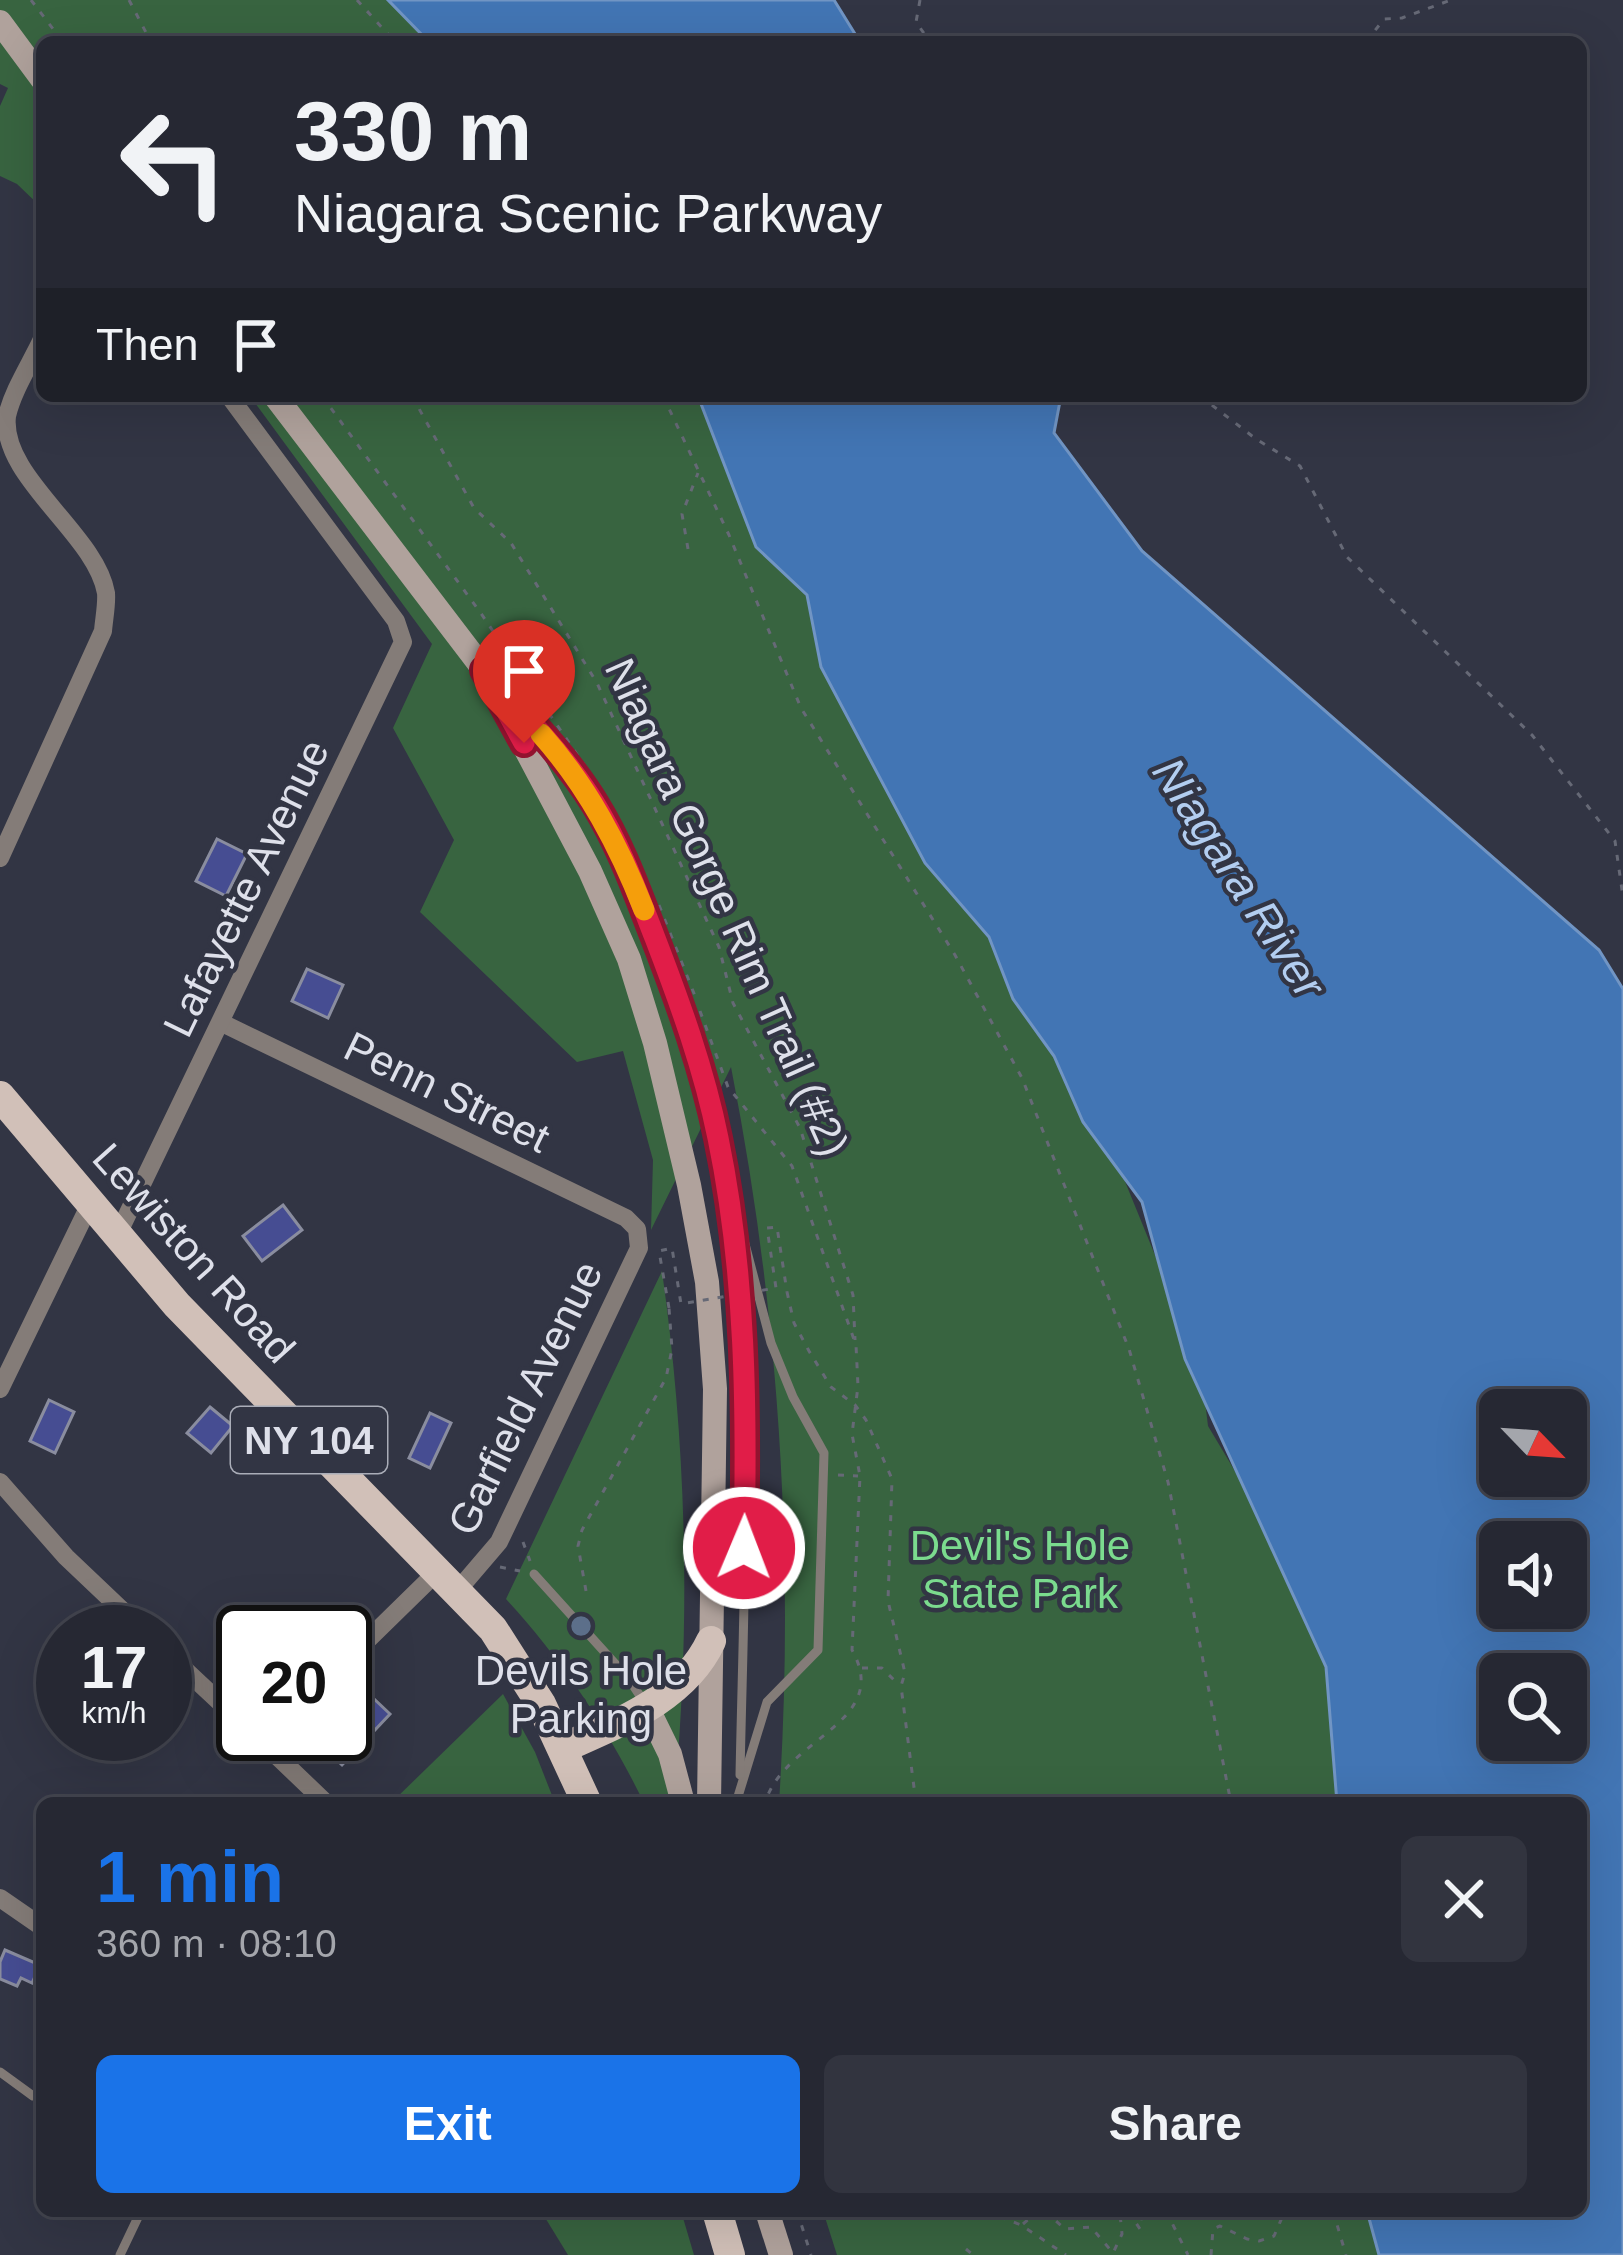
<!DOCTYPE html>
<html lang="en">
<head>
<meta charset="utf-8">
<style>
	:root { --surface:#262833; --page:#32343f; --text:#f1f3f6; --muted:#a4a6ac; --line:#42444e; --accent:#1a73e8 }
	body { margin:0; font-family:Helvetica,sans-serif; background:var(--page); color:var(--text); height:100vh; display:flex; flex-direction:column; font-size:45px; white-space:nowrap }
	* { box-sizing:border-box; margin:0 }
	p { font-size:39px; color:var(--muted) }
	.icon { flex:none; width:66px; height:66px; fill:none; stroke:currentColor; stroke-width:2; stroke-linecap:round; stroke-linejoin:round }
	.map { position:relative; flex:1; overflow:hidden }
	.details { position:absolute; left:36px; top:1797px; width:1551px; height:420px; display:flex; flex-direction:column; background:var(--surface); border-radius:18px; box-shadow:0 12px 48px #0002,0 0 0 3px var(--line) }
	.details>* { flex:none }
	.top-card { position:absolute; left:36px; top:36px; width:1551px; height:366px; border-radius:18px; box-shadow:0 12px 48px #0002,0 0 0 3px var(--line); background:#262833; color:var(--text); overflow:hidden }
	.needle { width:78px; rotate:115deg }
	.buttons { position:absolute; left:1479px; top:1389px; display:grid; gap:24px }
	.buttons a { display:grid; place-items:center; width:108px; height:108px; border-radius:18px; background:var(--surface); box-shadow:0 12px 48px #0002,0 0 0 3px var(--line); font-size:60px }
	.speed { position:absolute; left:36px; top:1605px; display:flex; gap:24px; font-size:60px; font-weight:700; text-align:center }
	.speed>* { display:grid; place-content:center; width:156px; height:156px; border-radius:50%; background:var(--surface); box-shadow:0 12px 48px #0002,0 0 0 3px var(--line); line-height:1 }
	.speed small { font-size:30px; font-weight:400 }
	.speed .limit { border:6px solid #111; border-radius:18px; background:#fff; color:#111 }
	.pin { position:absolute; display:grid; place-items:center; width:102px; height:102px; color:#fff; margin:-123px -51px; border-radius:50% 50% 50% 0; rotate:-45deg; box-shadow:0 0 12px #0007 }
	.pin .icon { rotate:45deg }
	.me { position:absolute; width:132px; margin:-66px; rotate:1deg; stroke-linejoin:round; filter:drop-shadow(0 0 9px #0008) }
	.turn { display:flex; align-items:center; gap:42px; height:252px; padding:0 60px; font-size:54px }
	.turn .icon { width:156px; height:156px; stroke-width:2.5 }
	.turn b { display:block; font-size:84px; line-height:102px }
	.then { display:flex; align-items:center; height:114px; padding:0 60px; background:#0003; gap:24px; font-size:45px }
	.round { display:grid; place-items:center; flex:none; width:126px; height:126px; border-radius:18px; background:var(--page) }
	.head { display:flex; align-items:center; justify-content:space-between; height:204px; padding:0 60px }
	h1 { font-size:72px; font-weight:700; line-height:90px; color:var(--accent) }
	.cta { display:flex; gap:24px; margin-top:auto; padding:24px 60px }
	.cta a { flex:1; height:138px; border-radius:18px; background:var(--accent); color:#fff; font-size:48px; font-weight:700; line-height:138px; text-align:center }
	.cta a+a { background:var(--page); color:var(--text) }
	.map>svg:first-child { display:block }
	.green { fill:#386440 }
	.water { fill:#4275b4; stroke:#7195c4; stroke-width:3; fill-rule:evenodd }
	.building { fill:#464d92; stroke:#8a8d9f; stroke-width:3 }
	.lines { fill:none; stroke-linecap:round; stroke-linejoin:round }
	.path { stroke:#666976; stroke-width:3; stroke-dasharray:6 9; stroke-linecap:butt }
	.lane { stroke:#847c78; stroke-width:9 }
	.street { stroke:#847c78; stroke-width:18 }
	.secondary { stroke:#b0a29c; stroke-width:24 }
	.primary { stroke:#d1c0b8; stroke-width:30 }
	.path-bridge { stroke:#666976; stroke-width:3; stroke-dasharray:6 9; stroke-linecap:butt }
	.route-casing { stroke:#92132f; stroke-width:30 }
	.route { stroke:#e11d48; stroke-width:21 }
	.slow { stroke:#f59e0b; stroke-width:21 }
	.service-dot { fill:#5c6f8a; stroke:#323544; stroke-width:4.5 }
	.labels { text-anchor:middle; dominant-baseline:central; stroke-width:9; stroke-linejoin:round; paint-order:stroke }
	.shield { fill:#323544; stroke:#aaadb8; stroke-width:3 }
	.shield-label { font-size:39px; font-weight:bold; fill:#dee0ea }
	.street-label { font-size:42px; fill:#dee0ea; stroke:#323544 }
	.park-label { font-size:42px; fill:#7bdb8e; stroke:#323544 }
	.poi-label { font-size:42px; fill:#dee0ea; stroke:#323544 }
	.water-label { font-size:45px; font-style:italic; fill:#b2cdf0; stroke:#323544 }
</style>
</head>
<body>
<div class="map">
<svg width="1623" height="2255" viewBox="0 0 1623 2255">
	<rect width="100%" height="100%" fill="#323544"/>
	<g class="green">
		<path d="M0,0H403L437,42H42V208L17,184L0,176V106L8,88L0,84Z"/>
		<path d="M250,396H704L770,549L823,618L1113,1152L1201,1368L1208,1426L1312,1600L1363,1803H779C795,1555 779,1311 731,1067L651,1230L653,1160L623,1051L577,1062L420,912L454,840L393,728L432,644Z"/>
		<path d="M662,1271C687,1449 691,1624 674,1803H644C607,1727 563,1661 506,1599Z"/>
		<path d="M503,1694L535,1752L555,1803H391Z"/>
		<path d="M541,2211H681L694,2255H568Z"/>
		<path d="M823,2211H1381L1385,2255H837Z"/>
	</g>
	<g class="water">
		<path d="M388,0H834L860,42H429Z"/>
		<path d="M698,396H1061L1054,433L1142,551L1599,950L1623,989V2255H1379L1367,2211H1581V1803H1337L1326,1667L1185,1359L1142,1202L1083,1122L1054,1056L1013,999L989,937L925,863L821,667L807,595L756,547ZM1500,1410H1566V1476H1500ZM1500,1542H1566V1608H1500ZM1500,1674H1566V1740H1500Z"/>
	</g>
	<g class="building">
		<path d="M217,839L247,854L226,896L196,881Z"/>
		<path d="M307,969L343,985L328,1018L292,1001Z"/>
		<path d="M283,1205L302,1230L262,1261L243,1236Z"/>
		<path d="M49,1400L74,1412L55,1453L30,1441Z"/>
		<path d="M210,1407L233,1426L211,1453L187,1433Z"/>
		<path d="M430,1413L451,1423L430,1468L409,1458Z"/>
		<path d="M372,1697L390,1714L342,1765L324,1748L337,1734H345V1726Z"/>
		<path d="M5,1950L40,1965L32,1983L21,1978L17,1986L0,1979V1962Z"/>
	</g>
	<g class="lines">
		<g class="path">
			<path d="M31,0L63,42"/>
			<path d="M129,0L151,42"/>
			<path d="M357,0L395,42"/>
			<path d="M920,0L916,22L930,42"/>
			<path d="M1366,42L1384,19L1402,18L1451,0"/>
			<path d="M322,396L480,612L587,769"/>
			<path d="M412,396L474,508L511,543L597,683L719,947L733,1003L800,1128L853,1295L855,1340"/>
			<path d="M663,396L729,535L801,708L955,955L1022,1078L1129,1349L1168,1482L1231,1803"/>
			<path d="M1200,396L1256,439L1300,466L1347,557L1532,735L1615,841L1623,897"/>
			<path d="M688,549L682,514L698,473"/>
			<path d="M659,905L695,996"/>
			<path d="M700,1011L728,1087L792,1166L856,1345L858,1386L852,1434L860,1476L852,1650C893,1723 784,1738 765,1803"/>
			<path d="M787,1292L794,1323L809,1351L831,1387L855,1405L866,1420L892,1479L888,1601L905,1673L901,1686L916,1803"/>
			<path d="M838,1475L858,1476"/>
			<path d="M523,1542L530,1561"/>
			<path d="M500,1567L520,1571"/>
			<path d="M586,1591L578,1546L582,1530L666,1378L672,1349L669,1308"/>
			<path d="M862,1668H882L899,1685"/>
			<path d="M797,2211L811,2255"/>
			<path d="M986,2211L1021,2225L1066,2255"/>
			<path d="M1045,2211L1065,2229L1091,2227L1113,2253L1122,2234L1120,2214H1130L1140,2229L1142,2211"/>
			<path d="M1166,2211L1188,2255"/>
			<path d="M1333,2211L1346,2255"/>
			<path d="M1023,2224L1038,2211"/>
			<path d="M966,2249L973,2255"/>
			<path d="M1211,2255L1213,2229L1220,2226L1247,2239L1259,2241L1274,2236L1281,2220L1279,2211"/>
		</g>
		<g class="lane">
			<path d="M512,701L594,803L626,864L684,1012L771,1343L793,1397L824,1453L818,1650L767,1702L736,1803"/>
			<path d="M726,1187C755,1384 744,1576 740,1775"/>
			<path d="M534,1574L629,1679L644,1702"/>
			<path d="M0,2072L33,2096"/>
			<path d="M120,2255L140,2213"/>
		</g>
		<g class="street">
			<path d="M0,858L103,631C104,619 107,604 106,593C96,534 0,477 7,416C13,390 31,363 42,339"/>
			<path d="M222,1023L626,1218L637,1229L639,1248L499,1542L458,1590"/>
			<path d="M117,1236L403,642L396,621L229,396"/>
			<path d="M0,1389L90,1204"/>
			<path d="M0,1482L66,1557L145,1632"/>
			<path d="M165,1651L243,1724"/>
			<path d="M345,1662L439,1570"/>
			<path d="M254,1734L326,1803"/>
			<path d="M0,1898L42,1927"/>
		</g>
		<g class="secondary">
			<path d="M0,22L42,79"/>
			<path d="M275,396L484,670L590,871L629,959L655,1043L689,1185L707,1282L715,1389L709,1803"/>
			<path d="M647,1707L670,1754L683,1803"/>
			<path d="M767,2211L781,2255"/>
		</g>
		<g class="primary">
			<path d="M0,1096L177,1305L493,1629L541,1704L587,1803"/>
			<path d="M563,1748C618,1723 684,1699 711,1641"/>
			<path d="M717,2211L730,2255"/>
		</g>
		<path class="path-bridge" d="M669,1308L659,1251L672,1248L681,1304L776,1288L767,1228L777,1227L787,1292"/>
	</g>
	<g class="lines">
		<defs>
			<path id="route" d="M524,743L484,670C522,713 565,755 595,804C621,846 637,892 655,938C680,1003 704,1069 718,1138C746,1273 747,1411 744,1548"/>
		</defs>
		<use href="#route" class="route-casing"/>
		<use href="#route" class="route"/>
		<path class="slow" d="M541,734C588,787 619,846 644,910"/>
	</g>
	<circle class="service-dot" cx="581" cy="1626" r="12"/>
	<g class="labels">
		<rect class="shield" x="231" y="1407" width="156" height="66" rx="9"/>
		<g class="shield-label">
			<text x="309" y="1440">NY 104</text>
		</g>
		<g class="street-label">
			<text transform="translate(246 888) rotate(-64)">Lafayette Avenue</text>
			<text transform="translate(727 907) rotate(66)">Niagara Gorge Rim Trail (#2)</text>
			<text transform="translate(447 1092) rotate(26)">Penn Street</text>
			<text transform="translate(194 1253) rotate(48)">Lewiston Road</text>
			<text transform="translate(525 1398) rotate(-64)">Garfield Avenue</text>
		</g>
		<g class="park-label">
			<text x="1020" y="1545">Devil's Hole<tspan x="1020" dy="48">State Park</tspan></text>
		</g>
		<g class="poi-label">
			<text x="581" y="1670">Devils Hole<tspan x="581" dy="48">Parking</tspan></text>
		</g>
		<g class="water-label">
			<text transform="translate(1239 878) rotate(57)">Niagara River</text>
		</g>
	</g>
</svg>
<div class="buttons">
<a><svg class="needle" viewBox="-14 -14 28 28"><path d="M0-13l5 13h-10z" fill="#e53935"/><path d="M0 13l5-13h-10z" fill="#a4a6ac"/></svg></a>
<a><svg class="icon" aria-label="sound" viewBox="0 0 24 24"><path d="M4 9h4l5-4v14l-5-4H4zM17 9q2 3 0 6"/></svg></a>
<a><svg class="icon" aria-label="search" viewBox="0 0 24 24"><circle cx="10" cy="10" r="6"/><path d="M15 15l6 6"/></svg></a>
</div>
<div class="speed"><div>17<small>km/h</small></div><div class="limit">20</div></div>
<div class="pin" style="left:524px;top:743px;background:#d93025"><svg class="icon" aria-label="arrive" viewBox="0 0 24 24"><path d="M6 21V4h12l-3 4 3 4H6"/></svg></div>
<svg class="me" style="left:744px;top:1548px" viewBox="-20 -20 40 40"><circle r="17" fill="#e11d48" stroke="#fff" stroke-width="3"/><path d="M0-11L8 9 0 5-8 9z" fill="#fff"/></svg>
<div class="top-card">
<div class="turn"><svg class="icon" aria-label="left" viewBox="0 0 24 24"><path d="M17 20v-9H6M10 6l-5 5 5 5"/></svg><div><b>330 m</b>Niagara Scenic Parkway</div></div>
<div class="then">Then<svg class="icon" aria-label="arrive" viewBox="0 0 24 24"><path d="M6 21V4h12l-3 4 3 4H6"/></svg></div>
</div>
<section class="details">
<div class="head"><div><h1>1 min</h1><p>360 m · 08:10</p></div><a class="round"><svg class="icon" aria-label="close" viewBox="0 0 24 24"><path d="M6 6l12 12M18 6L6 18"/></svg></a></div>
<div class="cta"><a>Exit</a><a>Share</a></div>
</section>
</div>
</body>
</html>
